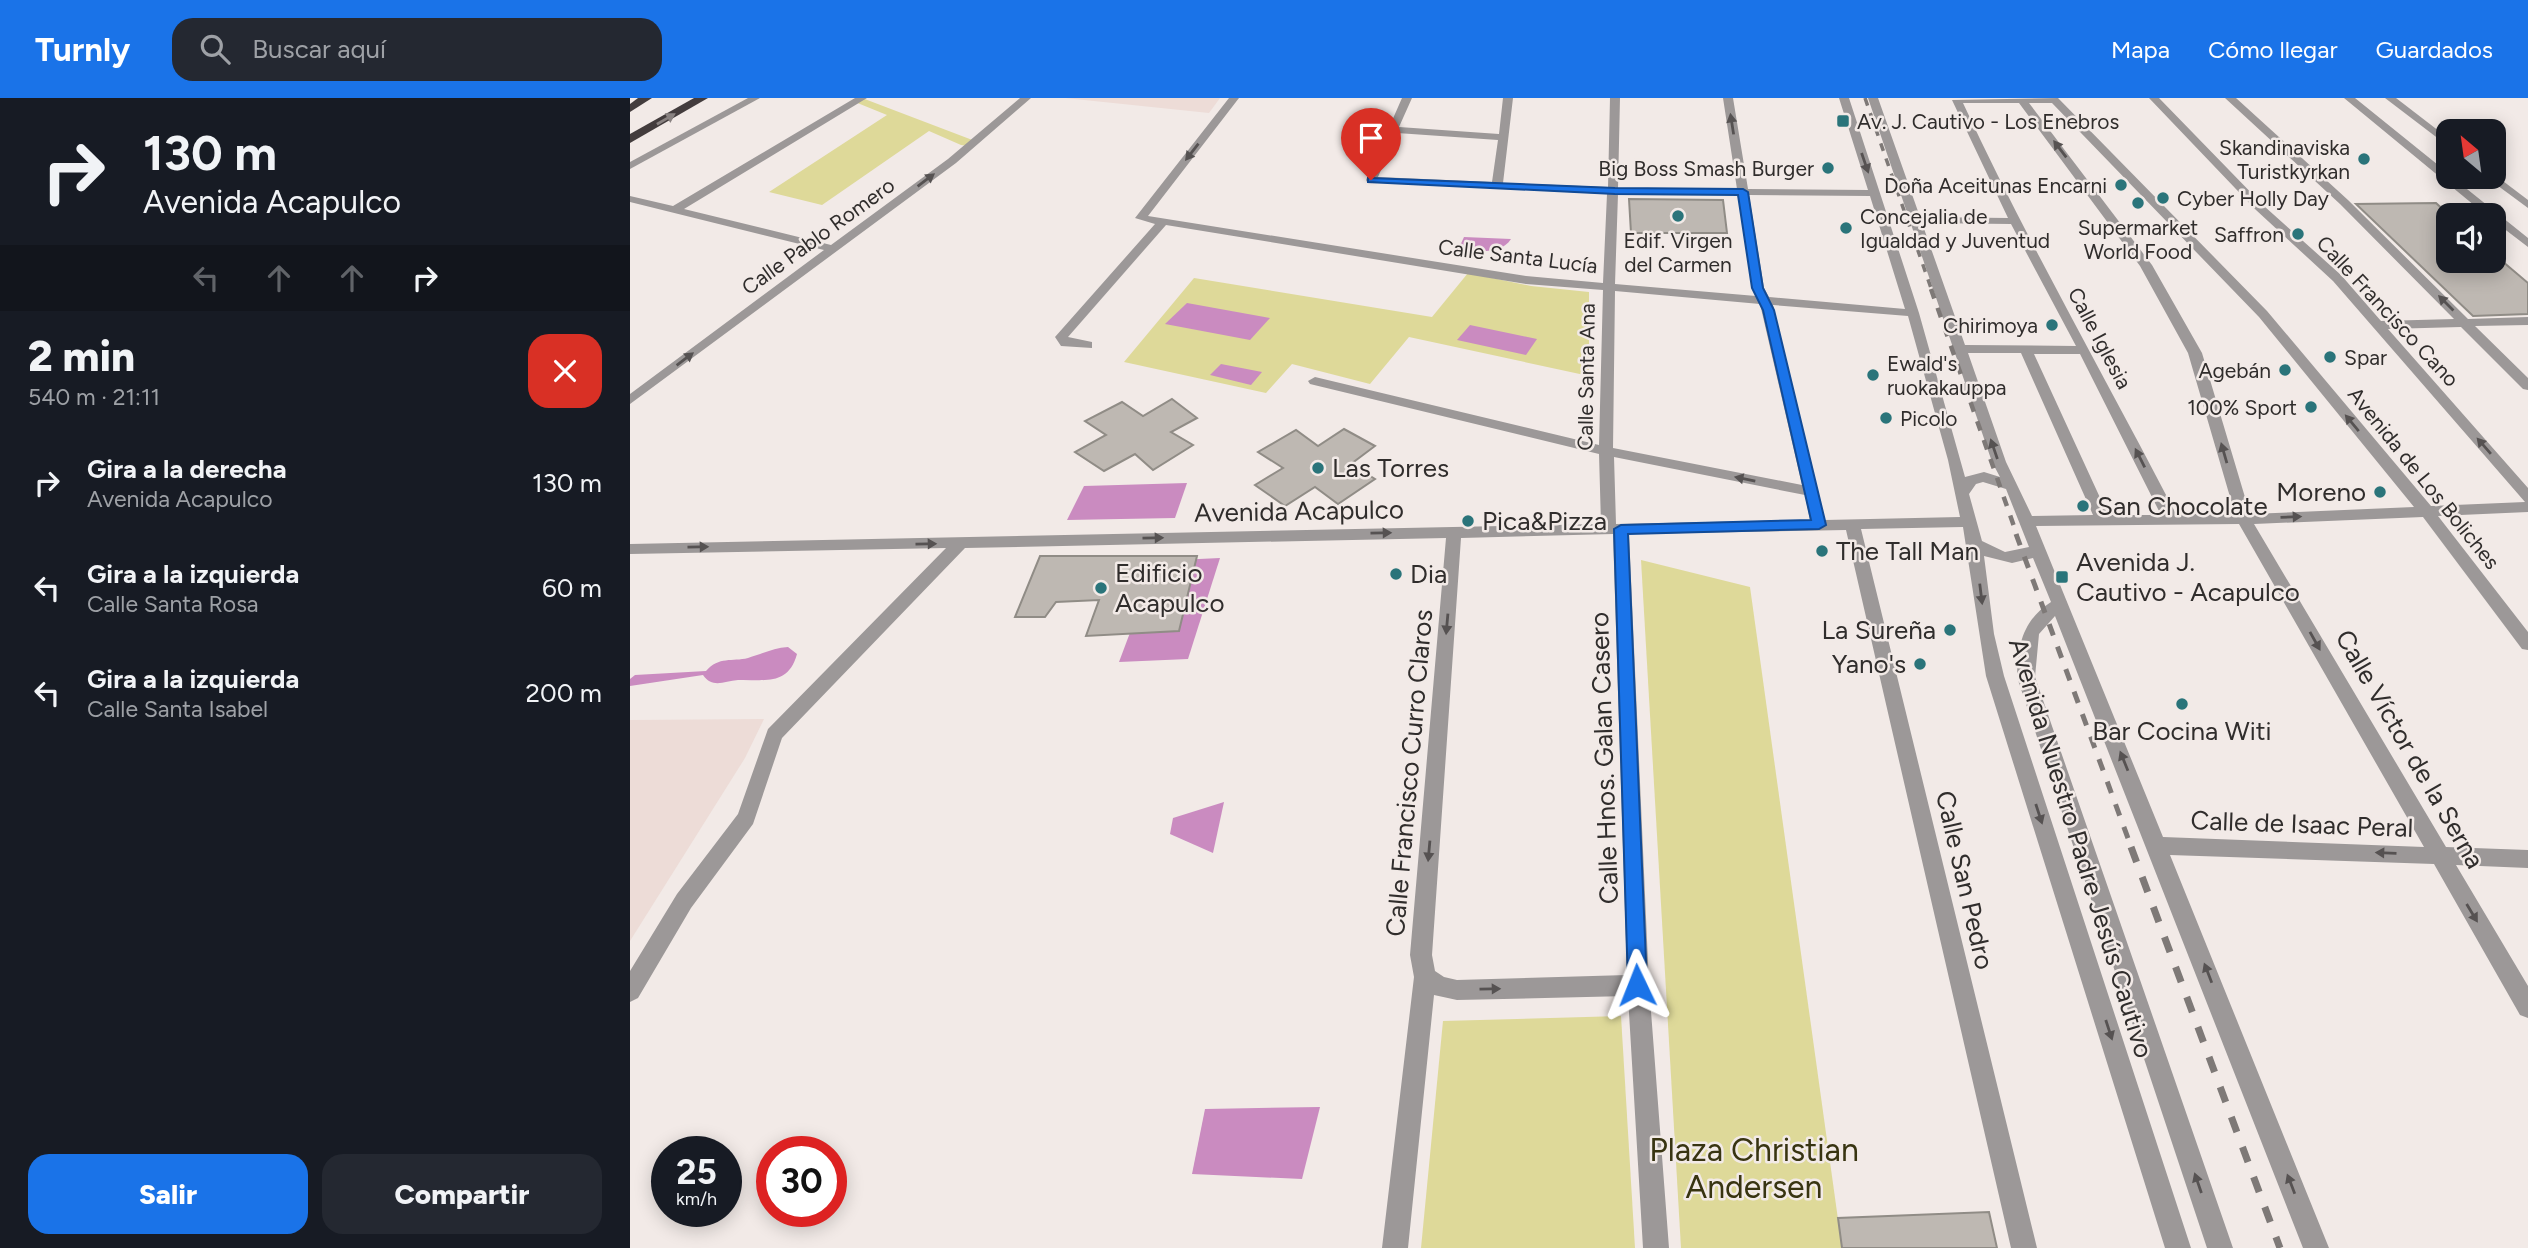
<!DOCTYPE html>
<html lang="es">
<head>
<meta charset="utf-8">
<style>
	:root { --surface:#171b24; --page:#242831; --text:#f1f3f6; --muted:#9ea1a6; --accent:#1a73e8 }
	body { margin:0; font-family:Figtree,sans-serif; background:var(--page); color:var(--text); height:100vh; display:flex; flex-direction:column; font-size:26px; white-space:nowrap }
	* { box-sizing:border-box; margin:0 }
	p { font-size:23px; color:var(--muted) }
	.icon { flex:none; width:38px; height:38px; fill:none; stroke:currentColor; stroke-width:2; stroke-linecap:round; stroke-linejoin:round }
	.map { position:relative; flex:1; overflow:hidden }
	.sheet { display:flex; flex-direction:column; background:var(--surface); width:630px }
	.sheet>* { flex:none }
	.banner { background:#171b24; color:var(--text); overflow:hidden }
	.needle { width:46px; rotate:331deg }
	.tools { position:absolute; left:1806px; top:21px; display:grid; gap:14px }
	.tools a { display:grid; place-items:center; width:70px; height:70px; border-radius:14px; background:var(--surface); box-shadow:0 4px 18px #0003; font-size:35px }
	.speed { position:absolute; left:21px; top:1038px; display:flex; gap:14px; font-size:35px; font-weight:700; text-align:center }
	.speed>* { display:grid; place-content:center; width:91px; height:91px; border-radius:50%; background:var(--surface); box-shadow:0 4px 18px #0003; line-height:1 }
	.speed small { font-size:18px; font-weight:400 }
	.speed .limit { border:10px solid #d22; background:#fff; color:#111 }
	.pin { position:absolute; display:grid; place-items:center; width:60px; height:60px; color:#fff; margin:-72px -30px; border-radius:50% 50% 50% 0; rotate:-45deg; box-shadow:0 0 7px #0007 }
	.pin .icon { rotate:45deg }
	.me { position:absolute; width:77px; margin:-38px; rotate:358deg; stroke-linejoin:round; filter:drop-shadow(0 0 5px #0008) }
	.turn { display:flex; align-items:center; gap:24px; height:147px; padding:0 28px; font-size:32px }
	.turn .icon { width:91px; height:91px; stroke-width:2.5 }
	.turn b { display:block; font-size:49px; line-height:60px }
	.lanes { display:flex; align-items:center; height:66px; padding:0 28px; background:#0003; justify-content:center; gap:35px; direction:ltr }
	.lanes .off { opacity:.35 }
	.round { display:grid; place-items:center; flex:none; width:74px; height:74px; border-radius:21px; background:var(--page) }
	.head { display:flex; align-items:center; justify-content:space-between; height:119px; padding:0 28px }
	h1 { font-size:42px; font-weight:800; line-height:52px }
	.button { display:flex; gap:14px; margin-top:auto; padding:14px 28px }
	.button a { flex:1; height:80px; border-radius:21px; background:var(--accent); color:#fff; font-size:28px; font-weight:800; line-height:80px; text-align:center }
	.button a+a { background:var(--page); color:var(--text) }
	ul { padding:0; list-style:none }
	li { display:flex; align-items:center; gap:21px; height:105px; padding:0 28px }
	li div { flex:1 }
	li b { display:block; font-size:26px }
	li em { font-style:normal }
	header { display:flex; align-items:center; gap:42px; box-sizing:border-box; height:98px; padding:0 35px; background:var(--accent); color:#fff }
	header strong { font-size:33px }
	nav { display:flex; gap:38px; margin-inline-start:auto; font-size:24px }
	.search { width:490px; height:63px; background:var(--page); display:flex; align-items:center; gap:18px; box-sizing:border-box; padding:0 24px; border-radius:21px; color:var(--muted); font-size:26px }
	main { display:flex; flex:1; min-height:0 }
	.map>svg:first-child { display:block }
	.built { fill:#eddcd7 }
	.green { fill:#ded999 }
	.water { fill:#ca8bc0 }
	.building { fill:#beb8b2; stroke:#908c86; stroke-width:2 }
	.lines { fill:none; stroke-linecap:round; stroke-linejoin:round }
	.minor { fill:#9c9898; fill-rule:evenodd }
	.highway { fill:#433c3d; fill-rule:evenodd }
	.rail-far3 { stroke:#7e7977; stroke-width:3.5; stroke-dasharray:8 8; stroke-linecap:butt }
	.rail-far2 { stroke:#7e7977; stroke-width:4.5; stroke-dasharray:10 10; stroke-linecap:butt }
	.rail-far1 { stroke:#7e7977; stroke-width:5; stroke-dasharray:12 12; stroke-linecap:butt }
	.rail { stroke:#7e7977; stroke-width:7; stroke-dasharray:16 16; stroke-linecap:butt }
	.oneway { fill:#898281 }
	.oneway2 { fill:#565252 }
	.route { fill:#1a73e8; stroke:#114b97; stroke-width:2 }
	.poi-dot { fill:#2a747a; stroke:#f2eae7; stroke-width:2.5 }
	.labels { text-anchor:middle; dominant-baseline:central; stroke-width:5; stroke-linejoin:round; paint-order:stroke }
	.far-poi-label { font-size:21px; fill:#302d2c; stroke:#f2eae7; text-anchor:end }
	.far-street-label { font-size:21px; fill:#302d2c; stroke:#f2eae7 }
	.poi-label { font-size:26px; fill:#302d2c; stroke:#f2eae7; text-anchor:start }
	.street-label { font-size:26px; fill:#302d2c; stroke:#f2eae7 }
	.near-park-label { font-size:32px; fill:#383411; stroke:#f2eae7 }
</style>
</head>
<body>
<header>
<strong>Turnly</strong>
<div class="search"><svg class="icon" aria-label="search" viewBox="0 0 24 24"><circle cx="10" cy="10" r="6"/><path d="M15 15l6 6"/></svg>Buscar aquí</div>
<nav><a>Mapa</a><a>Cómo llegar</a><a>Guardados</a></nav>
</header>
<main>
<section class="sheet">
<div class="banner">
<div class="turn"><svg class="icon" aria-label="right" viewBox="0 0 24 24"><path d="M7 20v-9h11M14 6l5 5-5 5"/></svg><div><b>130 m</b>Avenida Acapulco</div></div>
<div class="lanes"><svg class="icon off" aria-label="left" viewBox="0 0 24 24"><path d="M17 20v-9H6M10 6l-5 5 5 5"/></svg><svg class="icon off" aria-label="ahead" viewBox="0 0 24 24"><path d="M12 20V5M6 11l6-6 6 6"/></svg><svg class="icon off" aria-label="ahead" viewBox="0 0 24 24"><path d="M12 20V5M6 11l6-6 6 6"/></svg><svg class="icon" aria-label="right" viewBox="0 0 24 24"><path d="M7 20v-9h11M14 6l5 5-5 5"/></svg></div>
</div>
<div class="head"><div><h1>2 min</h1><p>540 m · 21:11</p></div><a class="round" style="background:#d93025;color:#fff"><svg class="icon" aria-label="close" viewBox="0 0 24 24"><path d="M6 6l12 12M18 6L6 18"/></svg></a></div>
<ul>
<li><svg class="icon" aria-label="right" viewBox="0 0 24 24"><path d="M7 20v-9h11M14 6l5 5-5 5"/></svg><div><b>Gira a la derecha</b><p>Avenida Acapulco</p></div><em>130 m</em></li>
<li><svg class="icon" aria-label="left" viewBox="0 0 24 24"><path d="M17 20v-9H6M10 6l-5 5 5 5"/></svg><div><b>Gira a la izquierda</b><p>Calle Santa Rosa</p></div><em>60 m</em></li>
<li><svg class="icon" aria-label="left" viewBox="0 0 24 24"><path d="M17 20v-9H6M10 6l-5 5 5 5"/></svg><div><b>Gira a la izquierda</b><p>Calle Santa Isabel</p></div><em>200 m</em></li>
</ul>
<div class="button"><a>Salir</a><a>Compartir</a></div>
</section>
<div class="map">
<svg width="1898" height="1150" viewBox="0 0 1898 1150">
	<rect width="100%" height="100%" fill="#f2eae7"/>
	<g class="built">
		<path d="M435,0H590L579,15Z"/>
		<path d="M134,621L115,660L0,843V622Z"/>
	</g>
	<g class="green">
		<path d="M232,0L345,43L339,48L331,47L299,33L192,107L139,94L257,17L225,4Z"/>
		<path d="M838,175L901,188L959,194V278L779,239L740,286L662,266L636,295L494,264L564,180L802,219Z"/>
		<path d="M1011,462L1120,489L1212,1150H1051Z"/>
		<path d="M991,918L1005,1150H791L813,923Z"/>
	</g>
	<g class="water">
		<path d="M834,139L881,141C870,158 846,152 828,152Z"/>
		<path d="M557,205L640,220L620,242L535,226Z"/>
		<path d="M840,227L907,241L896,257L827,242Z"/>
		<path d="M591,266L632,274L621,287L580,277Z"/>
		<path d="M557,385L545,420L437,422L454,388Z"/>
		<path d="M590,460L558,561L489,564L527,463Z"/>
		<path d="M158,549L167,556C158,589 133,581 108,582C94,583 83,591 73,577L0,588V581L5,577L76,573C89,558 102,564 118,560C132,556 143,550 158,549Z"/>
		<path d="M594,704L583,755L540,736L543,720Z"/>
		<path d="M690,1009L672,1081L562,1076L575,1011Z"/>
	</g>
	<g class="building">
		<path d="M999,101L1093,102L1097,135H1001Z"/>
		<path d="M1806,105L1818,116V163H1872L1898,185V216L1843,218L1726,106Z"/>
		<path d="M542,301L567,320L541,334L563,347L523,372L505,356L474,373L445,354L476,337L455,323L492,304L513,318Z"/>
		<path d="M714,331L745,348L721,366L745,381L708,406L685,389L655,408L625,387L653,370L628,354L666,332L688,348Z"/>
		<path d="M410,458H567L549,533L456,538L469,502L426,504L415,519H385Z"/>
		<path d="M1359,1114L1367,1150H1212L1208,1120Z"/>
	</g>
	<g class="lines">
		<g class="minor">
			<path d="M118,0H130L0,71V64Z"/>
			<path d="M225,0H237L54,111L201,147L318,61L390,0H401L326,65L0,306V296L194,152L0,104V98L43,108Z"/>
			<path d="M599,0H609L518,118L896,178L973,185L977,96L737,84L736,82L772,0H782L769,29L869,36L873,0H883L873,85L978,89L980,0H990L988,90L1107,91L1093,0H1103L1118,91L1238,92L1209,0H1219L1289,215L1335,379L1354,374L1370,379L1362,364L1238,0H1248L1290,119L1378,120L1322,2L1428,0L1637,213L1801,408L1895,404L1703,183L1626,112L1519,0H1529L1634,108L1711,177L1751,223L1824,221L1710,106L1595,0H1606L1718,102L1838,221L1898,219V227L1845,228L1898,280V292L1893,291L1831,229L1758,231L1898,390V414L1808,418L1898,534V552L1892,551L1793,419L1624,426L1816,749L1898,752V770L1826,767L1898,888V920L1890,917L1804,766L1540,757L1699,1150H1673L1425,518L1409,536L1405,579L1603,1150H1577L1387,579C1388,547 1392,523 1421,504L1403,460L1382,465L1354,458L1364,536L1374,578L1561,1150H1535L1356,578L1333,429L1231,431L1407,1150H1381L1216,432L999,436L1019,887L1039,1150H1013L998,898L827,902L804,897L778,1150H752L784,879L780,857L816,440L335,450L152,640L123,726L61,810L8,900L0,904V873L47,796L108,716L138,631L316,450L0,456V446L971,426L969,356L680,286L678,283L685,279L969,347L973,192L896,186L536,127L438,239L462,244V250L431,248L425,239L525,126L505,120ZM1333,5H1389L1510,168L1558,255L1605,416H1546C1475,279 1398,145 1333,5ZM1399,5H1422L1629,219L1784,409L1620,416L1572,255L1522,167ZM767,35L868,42L862,84L748,79ZM988,96L1108,97L1122,190L1126,198L985,186ZM1119,97L1240,98L1275,211L1139,199L1134,190ZM1292,125L1381,126L1446,248L1335,247ZM985,193L1130,206L1172,387L983,350ZM1143,207L1278,218L1318,362L1330,419L1195,422ZM1338,255H1391L1463,417L1402,418L1376,364ZM1404,256H1450L1531,417H1478ZM984,359L1175,397L1180,422L986,426ZM1353,384L1376,391L1399,449L1375,454L1352,443L1339,396L1346,386ZM1609,426L1794,749L1533,739L1406,428ZM983,436L997,877L827,882L814,879L805,873L802,857L831,440Z"/>
			<path d="M1714,0H1725L1818,75V79H1822L1898,140V149L1864,123V117H1856Z"/>
			<path d="M1755,0H1766L1818,40V48Z"/>
			<path d="M1865,77L1898,102V110L1856,79Z"/>
		</g>
		<g class="highway">
			<path d="M8,0H22L0,14V6Z"/>
			<path d="M64,0H78L0,45V36Z"/>
		</g>
		<path class="rail-far3" d="M1235,0L1302,193"/>
		<path class="rail-far2" d="M1301,191L1387,437"/>
		<path class="rail-far1" d="M1386,436L1502,751"/>
		<path class="rail" d="M1501,749L1650,1150"/>
	</g>
	<defs><path id="oneway-solid" d="M-6-.8H1V-3.2L6.5 0L1 3.2V.8H-6Z" transform="scale(1.75)"/></defs>
	<use class="oneway" href="#oneway-solid" transform="translate(36 21) rotate(-30)"/>
	<g class="oneway2">
		<use href="#oneway-solid" transform="translate(1102 26) rotate(-99)"/>
		<use href="#oneway-solid" transform="translate(1430 51) rotate(-127)"/>
		<use href="#oneway-solid" transform="translate(562 54) rotate(128)"/>
		<use href="#oneway-solid" transform="translate(1235 65) rotate(71)"/>
		<use href="#oneway-solid" transform="translate(296 82) rotate(-37)"/>
		<use href="#oneway-solid" transform="translate(1816 205) rotate(-135)"/>
		<use href="#oneway-solid" transform="translate(55 261) rotate(-37)"/>
		<use href="#oneway-solid" transform="translate(1722 325) rotate(-130)"/>
		<use href="#oneway-solid" transform="translate(1854 348) rotate(-131)"/>
		<use href="#oneway-solid" transform="translate(1364 351) rotate(-109)"/>
		<use href="#oneway-solid" transform="translate(1594 355) rotate(-106)"/>
		<use href="#oneway-solid" transform="translate(1510 360) rotate(-117)"/>
		<use href="#oneway-solid" transform="translate(1115 381) rotate(-169)"/>
		<use href="#oneway-solid" transform="translate(1661 419) rotate(-2)"/>
		<use href="#oneway-solid" transform="translate(751 435) rotate(-1)"/>
		<use href="#oneway-solid" transform="translate(523 440) rotate(-1)"/>
		<use href="#oneway-solid" transform="translate(296 446) rotate(-1)"/>
		<use href="#oneway-solid" transform="translate(68 449) rotate(-1)"/>
		<use href="#oneway-solid" transform="translate(1351 496) rotate(83)"/>
		<use href="#oneway-solid" transform="translate(817 526) rotate(95)"/>
		<use href="#oneway-solid" transform="translate(1685 543) rotate(61)"/>
		<use href="#oneway-solid" transform="translate(1494 663) rotate(-112)"/>
		<use href="#oneway-solid" transform="translate(1409 716) rotate(72)"/>
		<use href="#oneway-solid" transform="translate(799 753) rotate(95)"/>
		<use href="#oneway-solid" transform="translate(1756 755) rotate(-178)"/>
		<use href="#oneway-solid" transform="translate(1842 815) rotate(59)"/>
		<use href="#oneway-solid" transform="translate(1578 875) rotate(-111)"/>
		<use href="#oneway-solid" transform="translate(860 891) rotate(-1)"/>
		<use href="#oneway-solid" transform="translate(1479 932) rotate(72)"/>
		<use href="#oneway-solid" transform="translate(1568 1085) rotate(-109)"/>
		<use href="#oneway-solid" transform="translate(1661 1086) rotate(-111)"/>
	</g>
	<path class="route" d="M741,80L985,90L1113,91L1118,94L1133,190L1144,212L1196,427L1189,431L998,436L1017,887L1014,894L1007,897L1000,894L998,887L984,431L991,427L1181,422L1133,212L1122,190L1108,97L985,96L738,84V80Z"/>
	<g class="poi-dot">
		<rect x="1206" y="16" width="14" height="14" rx="3.5"/>
		<circle cx="1734" cy="61" r="7"/>
		<circle cx="1198" cy="70" r="7"/>
		<circle cx="1491" cy="87" r="7"/>
		<circle cx="1533" cy="100" r="7"/>
		<circle cx="1508" cy="105" r="7"/>
		<circle cx="1048" cy="118" r="7"/>
		<circle cx="1216" cy="130" r="7"/>
		<circle cx="1668" cy="136" r="7"/>
		<circle cx="1422" cy="227" r="7"/>
		<circle cx="1700" cy="259" r="7"/>
		<circle cx="1655" cy="272" r="7"/>
		<circle cx="1243" cy="277" r="7"/>
		<circle cx="1681" cy="309" r="7"/>
		<circle cx="1256" cy="320" r="7"/>
		<circle cx="688" cy="370" r="7"/>
		<circle cx="1750" cy="394" r="7"/>
		<circle cx="1453" cy="408" r="7"/>
		<circle cx="838" cy="423" r="7"/>
		<circle cx="1192" cy="453" r="7"/>
		<circle cx="766" cy="476" r="7"/>
		<rect x="1425" y="472" width="14" height="14" rx="3.5"/>
		<circle cx="471" cy="490" r="7"/>
		<circle cx="1320" cy="532" r="7"/>
		<circle cx="1290" cy="566" r="7"/>
		<circle cx="1552" cy="606" r="7"/>
	</g>
	<g class="labels">
		<g class="far-poi-label">
			<text x="1227" y="23" text-anchor="start">Av. J. Cautivo - Los Enebros</text>
			<text x="1720" y="49">Skandinaviska<tspan x="1720" dy="24">Turistkyrkan</tspan></text>
			<text x="1184" y="70">Big Boss Smash Burger</text>
			<text x="1477" y="87">Doña Aceitunas Encarni</text>
			<text x="1547" y="100" text-anchor="start">Cyber Holly Day</text>
			<text x="1230" y="118" text-anchor="start">Concejalia de<tspan x="1230" dy="24">Igualdad y Juventud</tspan></text>
			<text x="1508" y="129" text-anchor="middle">Supermarket<tspan x="1508" dy="24">World Food</tspan></text>
			<text x="1654" y="136">Saffron</text>
			<text x="1048" y="142" text-anchor="middle">Edif. Virgen<tspan x="1048" dy="24">del Carmen</tspan></text>
			<text x="1408" y="227">Chirimoya</text>
			<text x="1714" y="259" text-anchor="start">Spar</text>
			<text x="1257" y="265" text-anchor="start">Ewald's<tspan x="1257" dy="24">ruokakauppa</tspan></text>
			<text x="1641" y="272">Agebán</text>
			<text x="1667" y="309">100% Sport</text>
			<text x="1270" y="320" text-anchor="start">Picolo</text>
		</g>
		<g class="far-street-label">
			<text transform="translate(188 138) rotate(-36)">Calle Pablo Romero</text>
			<text transform="translate(888 158) rotate(7)">Calle Santa Lucía</text>
			<text transform="translate(1758 213) rotate(47)">Calle Francisco Cano</text>
			<text transform="translate(1470 240) rotate(62)">Calle Iglesia</text>
			<text transform="translate(956 279) rotate(-89)">Calle Santa Ana</text>
			<text transform="translate(1794 380) rotate(51)">Avenida de Los Boliches</text>
		</g>
		<g class="poi-label">
			<text x="702" y="370">Las Torres</text>
			<text x="1736" y="394" text-anchor="end">Moreno</text>
			<text x="1467" y="408">San Chocolate</text>
			<text x="852" y="423">Pica&amp;Pizza</text>
			<text x="1206" y="453">The Tall Man</text>
			<text x="1446" y="464">Avenida J.<tspan x="1446" dy="30">Cautivo - Acapulco</tspan></text>
			<text x="485" y="475">Edificio<tspan x="485" dy="30">Acapulco</tspan></text>
			<text x="780" y="476">Dia</text>
			<text x="1306" y="532" text-anchor="end">La Sureña</text>
			<text x="1276" y="566" text-anchor="end">Yano's</text>
			<text x="1552" y="633" text-anchor="middle">Bar Cocina Witi</text>
		</g>
		<g class="street-label">
			<text transform="translate(669 413) rotate(-1)">Avenida Acapulco</text>
			<text transform="translate(1780 651) rotate(60)">Calle Víctor de la Serna</text>
			<text transform="translate(974 660) rotate(-92)">Calle Hnos. Galan Casero</text>
			<text transform="translate(779 675) rotate(-85)">Calle Francisco Curro Claros</text>
			<text transform="translate(1672 726) rotate(2)">Calle de Isaac Peral</text>
			<text transform="translate(1451 750) rotate(73)">Avenida Nuestro Padre Jesús Cautivo</text>
			<text transform="translate(1335 782) rotate(77)">Calle San Pedro</text>
		</g>
		<g class="near-park-label">
			<text x="1124" y="1052">Plaza Christian<tspan x="1124" dy="37">Andersen</tspan></text>
		</g>
	</g>
</svg>
<div class="tools">
<a><svg class="needle" viewBox="-14 -14 28 28"><path d="M0-13l5 13h-10z" fill="#e53935"/><path d="M0 13l5-13h-10z" fill="#9ea1a6"/></svg></a>
<a><svg class="icon" aria-label="sound" viewBox="0 0 24 24"><path d="M4 9h4l5-4v14l-5-4H4zM17 9q2 3 0 6"/></svg></a>
</div>
<div class="speed"><div>25<small>km/h</small></div><div class="limit">30</div></div>
<div class="pin" style="left:741px;top:82px;background:#d93025"><svg class="icon" aria-label="arrive" viewBox="0 0 24 24"><path d="M6 21V4h12l-3 4 3 4H6"/></svg></div>
<svg class="me" style="left:1007px;top:887px" viewBox="-20 -20 40 40"><path d="M0-17L14 15 0 8-14 15z" fill="#1a73e8" stroke="#fff" stroke-width="4"/></svg>
</div>
</main>
</body>
</html>
